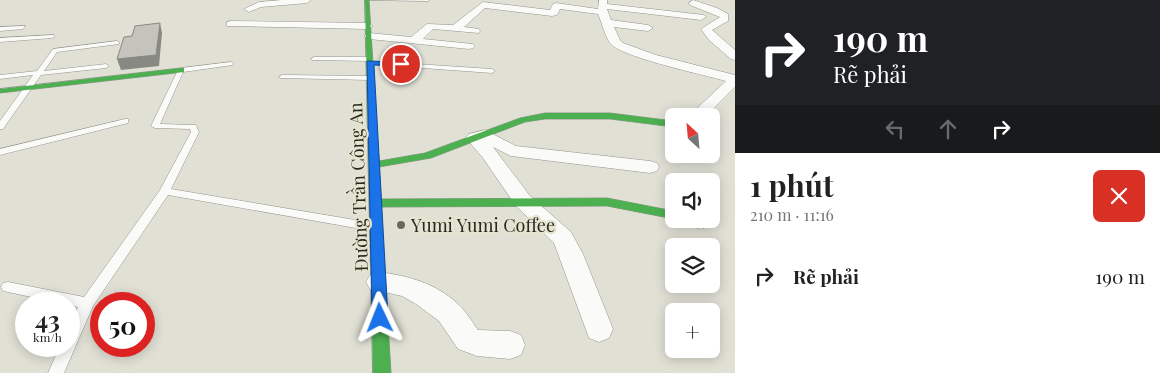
<!DOCTYPE html>
<html lang="vi">
<head>
<meta charset="utf-8">
<style>
	:root { --surface:#fff; --page:#f2f2f2; --text:#222; --muted:#767676 }
	body { margin:0; font-family:"Playfair Display",serif; background:var(--page); color:var(--text); height:100vh; display:flex; flex-direction:column; font-size:19px; white-space:nowrap }
	* { box-sizing:border-box; margin:0 }
	p { font-size:16px; color:var(--muted) }
	.icon { flex:none; width:28px; height:28px; fill:none; stroke:currentColor; stroke-width:2; stroke-linecap:round; stroke-linejoin:round }
	.map { position:relative; flex:1; overflow:hidden }
	.details { display:flex; flex-direction:column; background:var(--surface); width:425px }
	.details>* { flex:none }
	.banner { background:#202124; color:#fff; overflow:hidden }
	.needle { width:32px; rotate:334deg }
	.fabs { position:absolute; left:665px; top:108px; display:grid; gap:10px }
	.fabs a { display:grid; place-items:center; width:55px; height:55px; border-radius:8px; background:var(--surface); box-shadow:0 2px 12px #0003; font-size:25px }
	.speed { position:absolute; left:15px; top:292px; display:flex; gap:10px; font-size:25px; font-weight:700; text-align:center }
	.speed>* { display:grid; place-content:center; width:65px; height:65px; border-radius:50%; background:var(--surface); box-shadow:0 2px 12px #0003; line-height:1 }
	.speed small { font-size:12px; font-weight:400 }
	.speed .limit { border:8px solid #d22; background:#fff; color:#111 }
	.pin { position:absolute; display:grid; place-items:center; width:42px; height:42px; color:#fff; margin:-21px; border:2px solid #fff; border-radius:50%; box-shadow:0 1px 5px #0007 }
	.me { position:absolute; width:55px; margin:-28px; rotate:358deg; stroke-linejoin:round; filter:drop-shadow(0 0 4px #0008) }
	.turn { display:flex; align-items:center; gap:18px; height:105px; padding:0 15px; font-size:22px }
	.turn .icon { width:65px; height:65px; stroke-width:2.5 }
	.turn b { display:block; font-size:35px; line-height:42px }
	.lanes { display:flex; align-items:center; height:48px; padding:0 15px; background:#0003; justify-content:center; gap:25px; direction:ltr }
	.lanes .off { opacity:.35 }
	.round { display:grid; place-items:center; flex:none; width:52px; height:52px; border-radius:8px; background:var(--page) }
	.head { display:flex; align-items:center; justify-content:space-between; height:85px; padding:0 15px }
	h1 { font-size:30px; font-weight:700; line-height:38px }
	ul { padding:0; list-style:none }
	li { display:flex; align-items:center; gap:15px; height:75px; padding:0 15px }
	li div { flex:1 }
	li b { display:block; font-size:19px }
	li em { font-style:normal }
	main { display:flex; flex:1; min-height:0 }
	.map>svg:first-child { display:block }
	.lines { fill:none; stroke-linecap:round; stroke-linejoin:round }
	.lane-casing { stroke:#94948c; stroke-width:1 }
	.street-casing { stroke:#94948c; stroke-width:1 }
	.fast-casing { stroke:#94948c; stroke-width:1 }
	.lane { fill:#fafaf9; fill-rule:evenodd }
	.street { fill:#fafaf9; fill-rule:evenodd }
	.fast { fill:#4caf50; fill-rule:evenodd }
	.shaded-wall { fill:#898984 }
	.building { fill:#c4c4bc; stroke:#898984 }
	.route { fill:#1a73e8; stroke:#114b97 }
	.poi-dot { fill:#686860; stroke:#e4e4d0; stroke-width:2 }
	.labels { text-anchor:middle; dominant-baseline:central; stroke-width:4.5; stroke-linejoin:round; paint-order:stroke }
	.street-label { font-size:18px; fill:#282821; stroke:#e4e4d0 }
	.poi-label { font-size:18px; fill:#282821; stroke:#e4e4d0; text-anchor:start }
</style>
</head>
<body>
<main>
<div class="map">
<svg width="735" height="373" viewBox="0 0 735 373">
	<rect width="100%" height="100%" fill="#e0e0d5"/>
	<g class="lines">
		<defs>
			<g id="lane">
				<path d="M365,0H430L428,1Z"/>
				<path d="M25,26L23,29L0,31V27Z"/>
				<path d="M54,35L55,36L52,38L0,42V38Z"/>
				<path d="M117,41L119,42V44L57,52L44,71L106,64L109,66L106,68L41,75L3,129H0V121L33,75L0,79V75L37,71L53,49Z"/>
				<path d="M314,57H370L373,59L370,61L312,60L311,59Z"/>
				<path d="M370,61L492,69L495,71L492,73L368,64V62Z"/>
				<path d="M231,62L233,63V65L183,72L160,124L193,125H196L199,132L171,189L373,223L377,224L379,227L377,230L373,231L168,195L93,306L64,373H48L60,346H69V328L78,307L8,292L3,291L1,287L3,283L8,282L84,297L160,190L191,132L190,129L155,128L151,126L178,70L181,68Z"/>
				<path d="M282,75L370,76L373,78L370,80L280,78L279,77Z"/>
				<path d="M125,119H128V123L0,155V149Z"/>
			</g>
			<g id="street">
				<path d="M282,0H311L307,3L261,7L249,12L244,9L259,2Z"/>
				<path d="M599,0H607V4L704,15L706,17L701,20L607,9L611,20L648,25L653,28L648,31L614,27L620,40L623,43L656,55L735,75V87L706,116H689L726,81C705,75 620,57 610,43C605,36 602,23 598,14L560,9L557,15L552,16L485,8L464,27L479,29L480,31L479,33L433,29L423,39L473,44L475,46L473,48L469,49L369,39L364,36L369,33L411,37L427,24L453,25L483,2L550,10L553,4L556,3L598,9Z"/>
				<path d="M693,0L717,8L728,14V21L712,30L735,50V60L731,59L709,40L701,29L720,17L690,5L689,3Z"/>
				<path d="M231,21L368,23L373,26L368,29L227,26V22Z"/>
				<path d="M485,130L516,146L650,161L657,163L659,167L657,171L650,173L511,156L493,147L530,196L571,232L583,254L613,329L609,338L599,342L589,338L554,243L516,206L483,158L466,138L469,134Z"/>
				<path d="M681,219H711L712,221L709,226L701,229L684,224Z"/>
				<path d="M379,272C409,276 435,283 458,304C466,311 472,322 478,330L510,331L521,335L525,345L521,355L510,359L477,356L458,349L439,321L416,304L402,296L370,289L366,282L370,275Z"/>
			</g>
			<g id="fast">
				<path d="M365,0H369L379,161L425,153L520,118L545,113H610L674,121V127L610,119H545L525,122L431,158L379,167L381,199L607,198L674,211V219H675H674L607,206L381,207L391,373H373Z"/>
				<path d="M181,68H184V72L0,93V89Z"/>
			</g>
		</defs>
		<use href="#lane" class="lane-casing"/>
		<use href="#street" class="street-casing"/>
		<use href="#fast" class="fast-casing"/>
		<use href="#lane" class="lane"/>
		<use href="#street" class="street"/>
		<use href="#fast" class="fast"/>
	</g>
	<path class="shaded-wall" d="M160,23L162,33L159,66L121,70L117,59Z"/>
	<path class="building" d="M160,23L156,55L117,59L124,37L132,36L135,26Z"/>
	<path class="route" d="M367,61L401,62L405,64L401,66L374,65L388,318L386,323L380,325L374,323L372,318Z"/>
	<circle class="poi-dot" cx="401" cy="225" r="5"/>
	<g class="labels">
		<g class="street-label">
			<text transform="translate(358 187) rotate(-92)">Đường Trần Công An</text>
		</g>
		<g class="poi-label">
			<text x="411" y="225">Yumi Yumi Coffee</text>
		</g>
	</g>
</svg>
<div class="fabs">
<a><svg class="needle" viewBox="-14 -14 28 28"><path d="M0-13l5 13h-10z" fill="#e53935"/><path d="M0 13l5-13h-10z" fill="#767676"/></svg></a>
<a><svg class="icon" aria-label="sound" viewBox="0 0 24 24"><path d="M4 9h4l5-4v14l-5-4H4zM17 9q2 3 0 6"/></svg></a>
<a><svg class="icon" aria-label="layers" viewBox="0 0 24 24"><path d="M12 4l9 5-9 5-9-5zM3 14l9 5 9-5"/></svg></a>
<a>+</a>
</div>
<div class="speed"><div>43<small>km/h</small></div><div class="limit">50</div></div>
<div class="pin" style="left:401px;top:64px;background:#d93025"><svg class="icon" aria-label="arrive" viewBox="0 0 24 24"><path d="M6 21V4h12l-3 4 3 4H6"/></svg></div>
<svg class="me" style="left:380px;top:318px" viewBox="-20 -20 40 40"><path d="M0-17L14 15 0 8-14 15z" fill="#1a73e8" stroke="#fff" stroke-width="4"/></svg>
</div>
<section class="details">
<div class="banner">
<div class="turn"><svg class="icon" aria-label="right" viewBox="0 0 24 24"><path d="M7 20v-9h11M14 6l5 5-5 5"/></svg><div><b>190 m</b>Rẽ phải</div></div>
<div class="lanes"><svg class="icon off" aria-label="left" viewBox="0 0 24 24"><path d="M17 20v-9H6M10 6l-5 5 5 5"/></svg><svg class="icon off" aria-label="ahead" viewBox="0 0 24 24"><path d="M12 20V5M6 11l6-6 6 6"/></svg><svg class="icon" aria-label="right" viewBox="0 0 24 24"><path d="M7 20v-9h11M14 6l5 5-5 5"/></svg></div>
</div>
<div class="head"><div><h1>1 phút</h1><p>210 m · 11:16</p></div><a class="round" style="background:#d93025;color:#fff"><svg class="icon" aria-label="close" viewBox="0 0 24 24"><path d="M6 6l12 12M18 6L6 18"/></svg></a></div>
<ul>
<li><svg class="icon" aria-label="right" viewBox="0 0 24 24"><path d="M7 20v-9h11M14 6l5 5-5 5"/></svg><div><b>Rẽ phải</b></div><em>190 m</em></li>
</ul>
</section>
</main>
</body>
</html>
